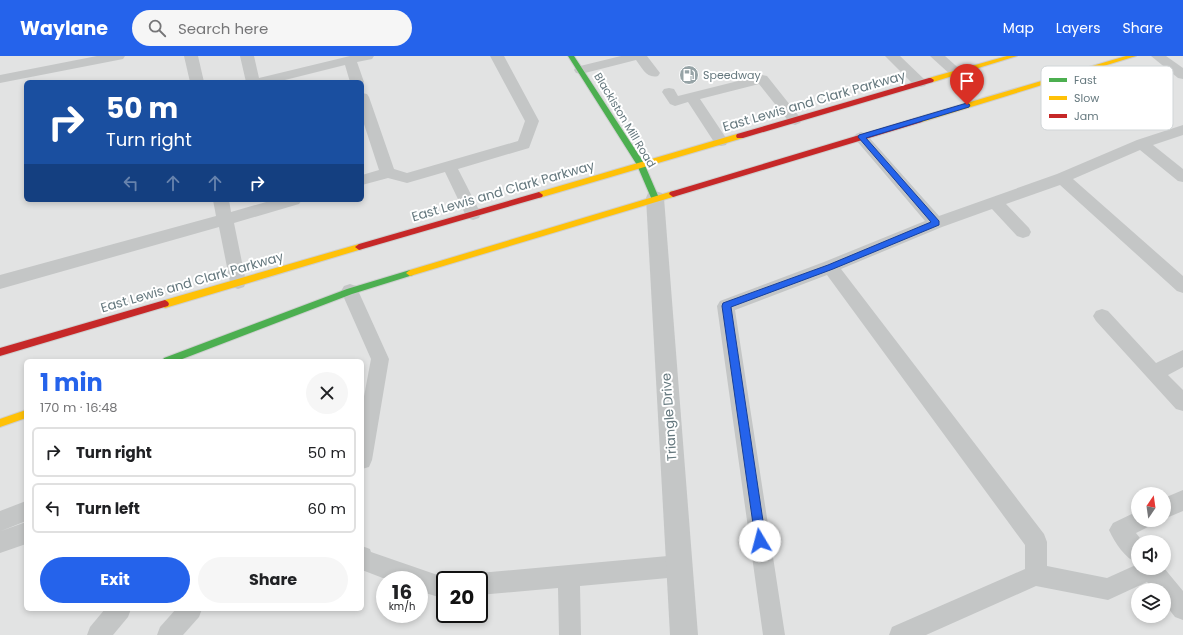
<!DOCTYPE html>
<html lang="en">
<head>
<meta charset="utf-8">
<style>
	:root { --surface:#fff; --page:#f6f6f6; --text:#202124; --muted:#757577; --line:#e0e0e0; --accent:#2563eb }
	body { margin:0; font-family:Poppins,sans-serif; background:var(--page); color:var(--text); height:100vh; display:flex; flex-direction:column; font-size:15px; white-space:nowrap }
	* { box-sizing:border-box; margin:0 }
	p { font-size:13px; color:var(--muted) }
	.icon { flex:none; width:22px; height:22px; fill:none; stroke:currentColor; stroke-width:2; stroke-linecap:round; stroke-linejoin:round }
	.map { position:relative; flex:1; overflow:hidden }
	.sheet { position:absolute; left:24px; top:303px; width:340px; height:252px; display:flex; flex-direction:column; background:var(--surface); border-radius:6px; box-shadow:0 2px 6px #0003 }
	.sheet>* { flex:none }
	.hud { position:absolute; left:24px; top:24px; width:340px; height:122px; border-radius:6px; box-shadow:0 2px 6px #0003; background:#1a4fa0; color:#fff; overflow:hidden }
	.needle { width:26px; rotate:13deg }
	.buttons { position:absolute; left:1131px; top:431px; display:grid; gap:8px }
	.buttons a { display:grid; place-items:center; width:40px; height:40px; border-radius:50%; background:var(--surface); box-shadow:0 2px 6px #0003; font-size:20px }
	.speed { position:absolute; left:376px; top:515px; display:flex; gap:8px; font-size:20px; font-weight:700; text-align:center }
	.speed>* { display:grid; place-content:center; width:52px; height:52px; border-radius:50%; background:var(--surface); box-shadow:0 2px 6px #0003; line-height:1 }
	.speed small { font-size:10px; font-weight:400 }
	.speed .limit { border:2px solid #111; border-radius:6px; background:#fff; color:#111 }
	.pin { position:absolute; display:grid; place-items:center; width:34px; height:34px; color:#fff; margin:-41px -17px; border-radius:50% 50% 50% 0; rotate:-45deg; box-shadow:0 0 4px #0007 }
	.pin .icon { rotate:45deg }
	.me { position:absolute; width:44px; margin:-22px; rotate:352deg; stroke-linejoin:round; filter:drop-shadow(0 0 3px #0008) }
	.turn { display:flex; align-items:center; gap:14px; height:84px; padding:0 16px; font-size:18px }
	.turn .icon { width:52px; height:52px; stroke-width:2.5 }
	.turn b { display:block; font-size:28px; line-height:34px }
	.lanes { display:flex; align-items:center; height:38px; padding:0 16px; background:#0003; justify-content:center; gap:20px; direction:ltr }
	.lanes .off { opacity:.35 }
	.round { display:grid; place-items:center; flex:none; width:42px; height:42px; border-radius:21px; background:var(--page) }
	.head { display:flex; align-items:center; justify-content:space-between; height:68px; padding:0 16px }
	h1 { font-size:24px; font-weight:700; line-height:30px; color:var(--accent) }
	.button { display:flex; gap:8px; margin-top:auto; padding:8px 16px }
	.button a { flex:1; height:46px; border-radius:24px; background:var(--accent); color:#fff; font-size:16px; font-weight:700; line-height:46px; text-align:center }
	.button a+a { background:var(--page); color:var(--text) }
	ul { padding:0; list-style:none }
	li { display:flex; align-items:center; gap:12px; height:50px; margin:0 8px 6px; padding:0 8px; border:2px solid var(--line); border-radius:6px }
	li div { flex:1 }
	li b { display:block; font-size:15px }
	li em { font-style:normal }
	header { display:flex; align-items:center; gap:24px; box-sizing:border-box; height:56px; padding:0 20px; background:var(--accent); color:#fff }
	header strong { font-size:19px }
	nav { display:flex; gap:22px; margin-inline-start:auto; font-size:14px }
	.search { width:280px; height:36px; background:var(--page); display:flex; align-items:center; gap:10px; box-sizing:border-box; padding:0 14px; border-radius:22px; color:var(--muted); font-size:15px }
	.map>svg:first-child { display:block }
	.built { fill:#e2e3e3; fill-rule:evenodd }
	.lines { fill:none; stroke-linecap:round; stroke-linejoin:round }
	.fast-casing { stroke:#cecfcf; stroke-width:2 }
	.slow-casing { stroke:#cecfcf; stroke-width:2 }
	.jam-casing { stroke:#cecfcf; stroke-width:2 }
	.lane { fill:#c4c6c6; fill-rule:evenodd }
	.street { fill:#c4c6c6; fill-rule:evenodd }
	.fast { fill:#4caf50; fill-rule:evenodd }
	.slow { fill:#ffc107; fill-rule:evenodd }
	.jam { fill:#c62828; fill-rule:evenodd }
	.route { fill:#2563eb; stroke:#184099 }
	.labels { text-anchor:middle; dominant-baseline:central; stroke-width:4; stroke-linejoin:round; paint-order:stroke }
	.far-poi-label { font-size:11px; fill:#65787e; stroke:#fff; text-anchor:start }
	.far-street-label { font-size:11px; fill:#65787e; stroke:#fff }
	.street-label { font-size:13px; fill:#65787e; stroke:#fff }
	.key { fill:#fff; stroke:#d1d6d8; stroke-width:1 }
	.key-label { font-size:11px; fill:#65787e }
</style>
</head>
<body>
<header>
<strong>Waylane</strong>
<div class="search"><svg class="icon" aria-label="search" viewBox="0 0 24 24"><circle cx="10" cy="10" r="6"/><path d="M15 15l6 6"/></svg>Search here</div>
<nav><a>Map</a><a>Layers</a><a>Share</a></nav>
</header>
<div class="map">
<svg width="1183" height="579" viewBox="0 0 1183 579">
	<rect width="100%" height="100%" fill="#f2f2f1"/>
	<path class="built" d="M0,0H1183V579H0ZM26,26H362V144H26ZM26,305H362V553H26ZM1138,438H1164V464H1138ZM1138,486H1164V512H1138ZM385,524H419V558H385ZM445,524H479V558H445ZM1138,534H1164V560H1138Z"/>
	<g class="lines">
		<defs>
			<g id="fast">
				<path d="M568,0H574L644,107L659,142L658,144H652L637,109Z"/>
				<path d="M410,214L414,217L413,219L352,238L177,305H162L164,302L347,233Z"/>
			</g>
			<g id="slow">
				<path d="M1007,0H1017L933,26H931L928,24L929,22Z"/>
				<path d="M1126,0H1136L922,66H916L915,64L916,62Z"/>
				<path d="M737,78H743L744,80L743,82L539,142L535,139L539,136Z"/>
				<path d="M673,135L677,138L676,140L410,220L406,217L410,214Z"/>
				<path d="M359,188L363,191L362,193L165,252L162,250L161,248L162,246L165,244Z"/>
				<path d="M26,354V362L0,371V363Z"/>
			</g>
			<g id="jam">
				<path d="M929,22H931L934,24L933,26L743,82H737L736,80L737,78Z"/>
				<path d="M916,62H922L923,64L922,66L673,141L669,138L670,136Z"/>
				<path d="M539,136L543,139L542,141L359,194L355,191L359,188Z"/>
				<path d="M165,244L168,246L169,248L168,250L0,300V292Z"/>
			</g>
		</defs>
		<use href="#fast" class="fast-casing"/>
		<use href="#slow" class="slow-casing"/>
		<use href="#jam" class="jam-casing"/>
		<g class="lane">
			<path d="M97,0H125L123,3L118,4L0,27V19Z"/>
			<path d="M184,0H198L204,26H190Z"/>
			<path d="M240,0H254L259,22L350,0H374L372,3L357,6L364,26L362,29V26H350L345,9L277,26H246Z"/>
			<path d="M490,0H504L539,65L529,92L458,113L481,158L479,162L473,164L467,162L445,116L407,127L388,122L362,129V119L379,114L362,62V37L367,38L369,41L394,113L407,117L518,85L525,65Z"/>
			<path d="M621,0H647L660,17L658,20C647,23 642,12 636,4L581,18L576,17L574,14L576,11Z"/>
			<path d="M885,0H900L925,24L927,27L925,30L920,31L915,30Z"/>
			<path d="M930,0H945L964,17L962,20L957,21L952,20Z"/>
			<path d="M1151,0H1166L1183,12V23L1178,22Z"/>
			<path d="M762,19L767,20L802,64L800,67L795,69L790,67L759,28L700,43L728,85L726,89L721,90L716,89L688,46L675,50L670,48L662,36L664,33L669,32L674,33L678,40Z"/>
			<path d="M1183,69V79L1153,89L1183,113V126L1178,125L1140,94L1073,123L1183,220V237L1177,235L1060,129L1006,148L1029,172L1031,176L1029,180L1023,182L1017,180L992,153L942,171L841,213L1044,478L1047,486V510L1107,522L1138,508C1125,502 1115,487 1109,474L1113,467L1138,455V464H1151L1148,471L1136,477L1143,486H1138V512H1164L1183,535V564L1175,561L1164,547V534H1154L1147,526L1108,544L1036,530L926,579H889L892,571L1025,513V489L827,219L735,254L785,579H763L717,250L720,245L824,206L925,165L856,84L854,81L856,78L861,76L866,78L939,160L1057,118L1137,84Z"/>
			<path d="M213,144H229L231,156L273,144H302L299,148L234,167L246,226L244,231L238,233L232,231L230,226L219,171L0,233V219L216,160Z"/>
			<path d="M350,228L356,230L389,303L372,404L369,411L362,413V351L371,303L341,235L344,230Z"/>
			<path d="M1102,253L1108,255L1156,307L1183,294V311L1168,319L1183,334V355L1176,353L1096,265L1093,260L1096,255Z"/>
			<path d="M1183,434V455L1164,463V442Z"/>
			<path d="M26,445V465L1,475L26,466V488L0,497V455Z"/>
			<path d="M362,490L370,493L371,496L452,524H445V543L419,535V524H388L362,514Z"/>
			<path d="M679,499L687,502L690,510L687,518L679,521L580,530L581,579H559L558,532L479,539V524H470L471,520L479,517Z"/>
			<path d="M105,553H131L128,561L113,579H87L90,571Z"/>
			<path d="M176,553H202L199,561L183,579H157L160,571Z"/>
		</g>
		<path class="street" d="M655,135L662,137L664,142L698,579H670L646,142L648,137Z"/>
		<use href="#fast" class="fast"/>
		<use href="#slow" class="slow"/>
		<use href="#jam" class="jam"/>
	</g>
	<path class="route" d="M967,47L970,49L969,51L866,82L939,165V169L833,213L731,251L766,485L764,489L760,490L756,489L722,250L723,247L828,209L931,166L858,81L859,79Z"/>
	<defs>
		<symbol id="fuel-disc" viewBox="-11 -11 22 22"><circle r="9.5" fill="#96a3a6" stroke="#fff"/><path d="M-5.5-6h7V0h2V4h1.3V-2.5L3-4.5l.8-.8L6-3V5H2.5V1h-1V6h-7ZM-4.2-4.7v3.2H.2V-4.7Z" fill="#fff"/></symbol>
	</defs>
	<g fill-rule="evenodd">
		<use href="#fuel-disc" x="678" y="8" width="22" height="22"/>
	</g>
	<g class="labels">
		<g class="far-poi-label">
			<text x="703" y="19">Speedway</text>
		</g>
		<g class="far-street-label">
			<text transform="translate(625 64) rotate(59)">Blackiston Mill Road</text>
		</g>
		<g class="street-label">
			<text transform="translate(814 45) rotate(-16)">East Lewis and Clark Parkway</text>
			<text transform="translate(503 135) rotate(-16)">East Lewis and Clark Parkway</text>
			<text transform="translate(192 226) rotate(-16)">East Lewis and Clark Parkway</text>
			<text transform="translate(669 361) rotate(-94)">Triangle Drive</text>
		</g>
	</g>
	<rect x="1041" y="10" width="132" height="64" rx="6" class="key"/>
	<rect x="1049" y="22" width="18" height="4" fill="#4caf50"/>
	<rect x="1049" y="40" width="18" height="4" fill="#ffc107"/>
	<rect x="1049" y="58" width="18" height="4" fill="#c62828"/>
	<g class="key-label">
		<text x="1074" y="28">Fast</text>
		<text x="1074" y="46">Slow</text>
		<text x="1074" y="64">Jam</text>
	</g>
</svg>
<div class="buttons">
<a><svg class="needle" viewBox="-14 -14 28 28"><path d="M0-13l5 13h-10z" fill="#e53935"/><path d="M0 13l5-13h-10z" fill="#757577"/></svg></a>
<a><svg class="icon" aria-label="sound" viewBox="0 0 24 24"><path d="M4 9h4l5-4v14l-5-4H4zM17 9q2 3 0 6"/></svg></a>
<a><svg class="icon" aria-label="layers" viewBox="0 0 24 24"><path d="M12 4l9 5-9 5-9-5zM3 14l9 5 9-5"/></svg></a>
</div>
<div class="speed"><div>16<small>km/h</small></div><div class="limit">20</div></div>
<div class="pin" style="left:967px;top:49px;background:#d93025"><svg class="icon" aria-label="arrive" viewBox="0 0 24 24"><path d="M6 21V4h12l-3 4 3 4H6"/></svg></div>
<svg class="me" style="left:760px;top:485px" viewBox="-20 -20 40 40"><circle r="19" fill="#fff"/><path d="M0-13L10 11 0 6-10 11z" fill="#2563eb"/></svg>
<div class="hud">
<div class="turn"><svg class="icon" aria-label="right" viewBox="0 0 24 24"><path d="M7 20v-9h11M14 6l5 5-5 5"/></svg><div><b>50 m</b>Turn right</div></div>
<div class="lanes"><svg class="icon off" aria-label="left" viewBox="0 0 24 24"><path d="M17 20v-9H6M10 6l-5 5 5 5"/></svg><svg class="icon off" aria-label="ahead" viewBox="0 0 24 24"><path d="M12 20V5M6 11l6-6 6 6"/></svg><svg class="icon off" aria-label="ahead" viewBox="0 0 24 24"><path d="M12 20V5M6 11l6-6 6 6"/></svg><svg class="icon" aria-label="right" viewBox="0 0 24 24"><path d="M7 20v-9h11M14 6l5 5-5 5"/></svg></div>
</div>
<section class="sheet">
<div class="head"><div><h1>1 min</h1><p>170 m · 16:48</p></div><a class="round"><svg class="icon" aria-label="close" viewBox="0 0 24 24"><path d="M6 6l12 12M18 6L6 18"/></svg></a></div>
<ul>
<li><svg class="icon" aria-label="right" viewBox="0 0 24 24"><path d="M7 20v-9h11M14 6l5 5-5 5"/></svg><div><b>Turn right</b></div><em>50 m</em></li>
<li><svg class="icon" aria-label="left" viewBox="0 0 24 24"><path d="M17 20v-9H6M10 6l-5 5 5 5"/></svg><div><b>Turn left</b></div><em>60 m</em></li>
</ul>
<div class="button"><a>Exit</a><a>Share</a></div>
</section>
</div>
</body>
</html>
